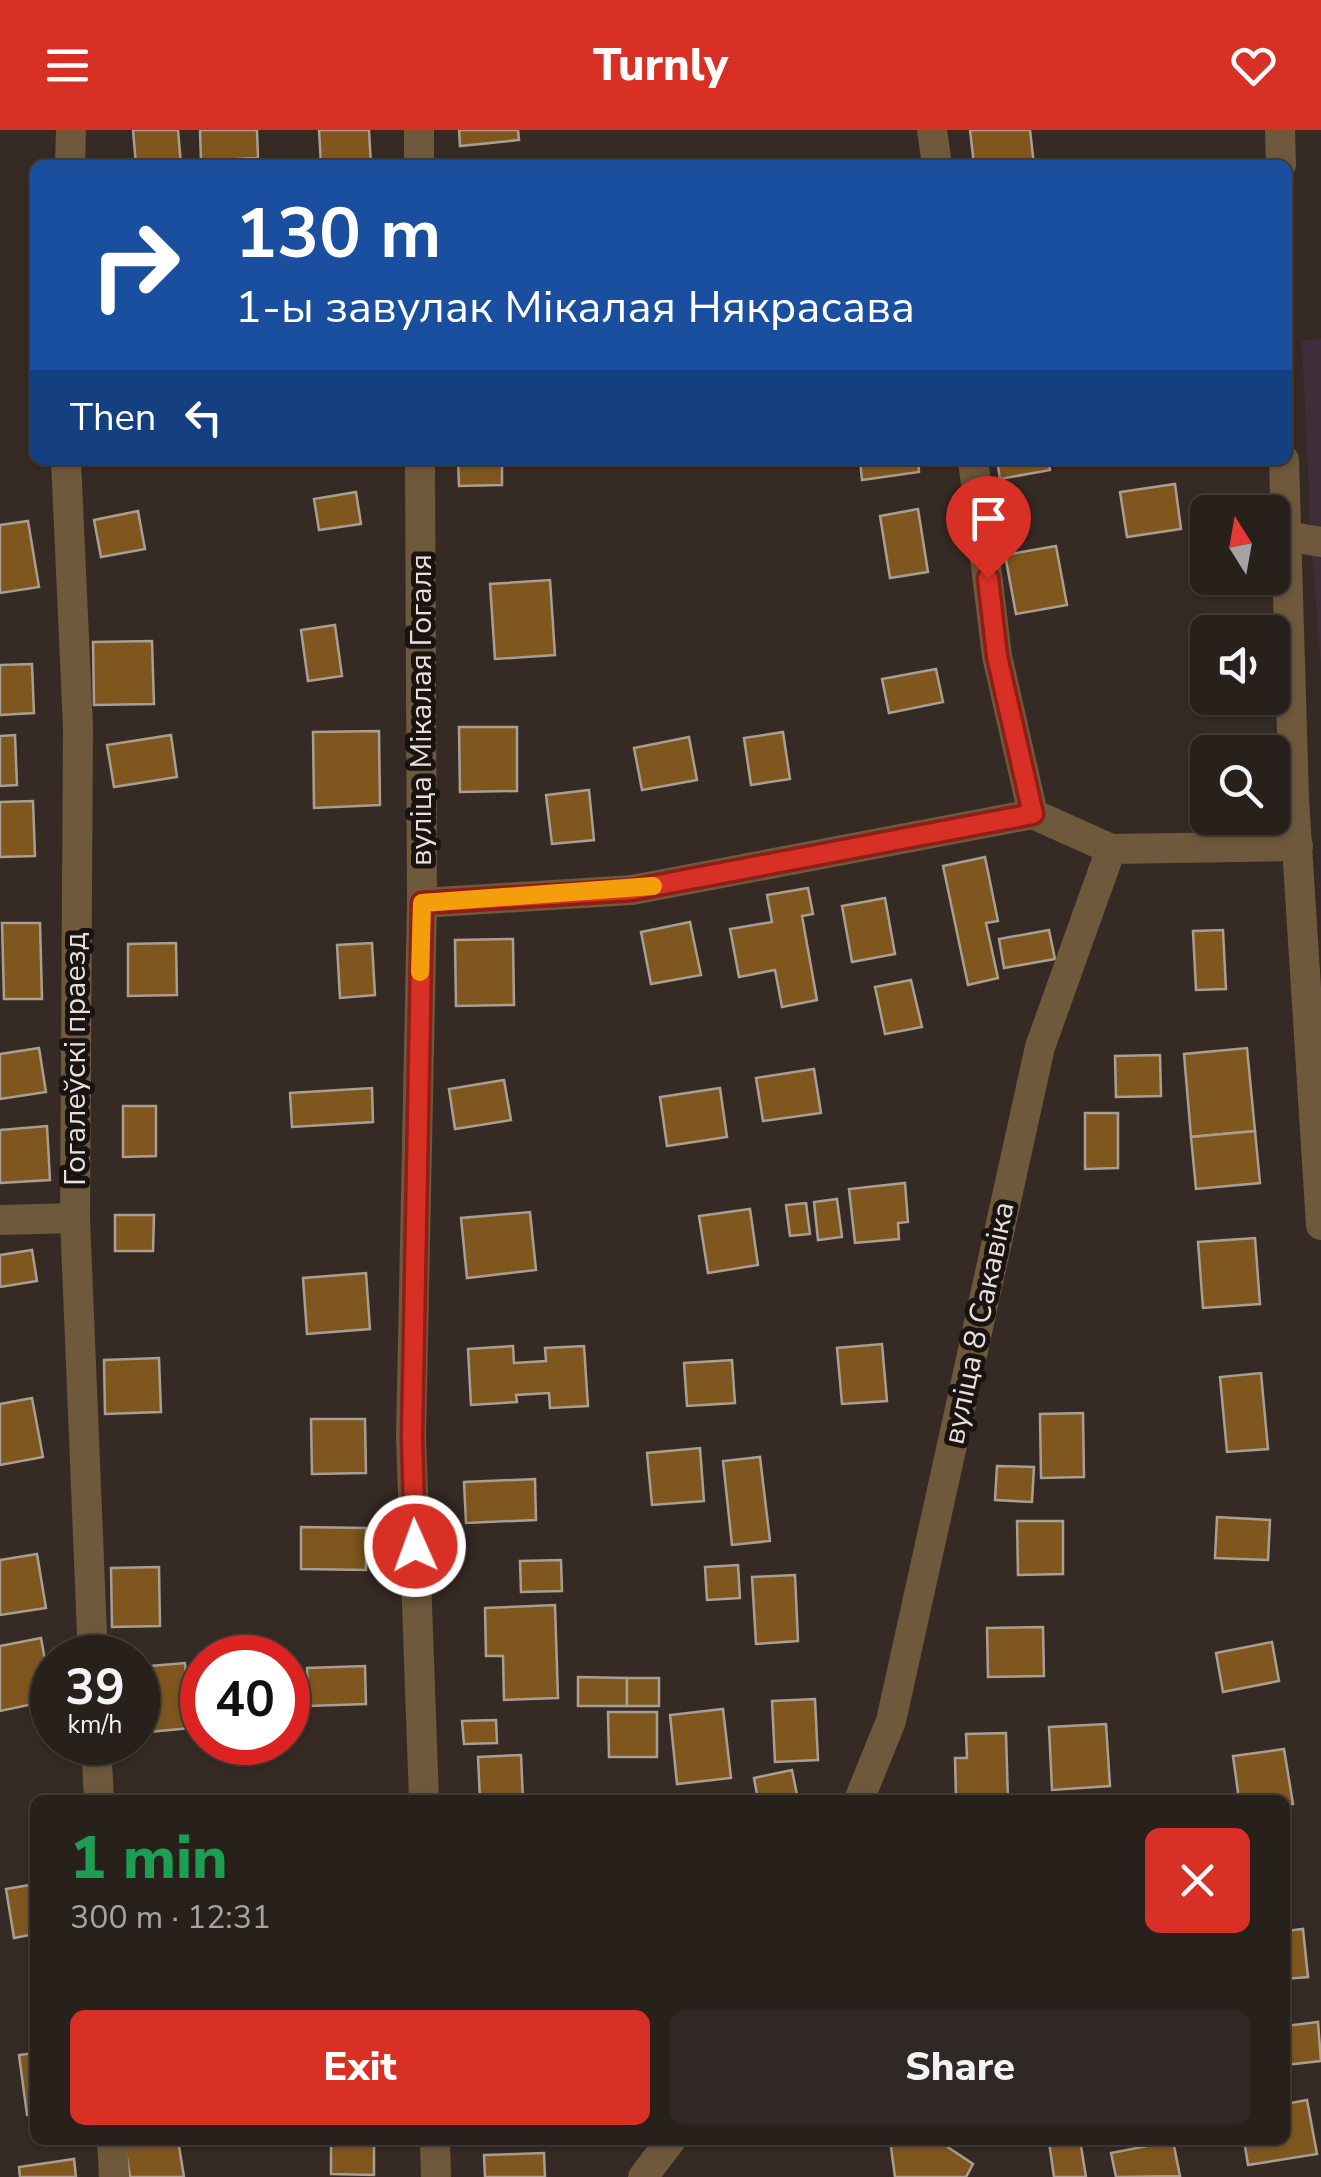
<!DOCTYPE html>
<html lang="en">
<head>
<meta charset="utf-8">
<style>
	:root { --surface:#28201b; --page:#302824; --text:#f1f3f6; --muted:#a5a3a3; --line:#443e3a; --accent:#d93025 }
	body { margin:0; font-family:"Nunito Sans",sans-serif; background:var(--page); color:var(--text); height:100vh; display:flex; flex-direction:column; font-size:38px; white-space:nowrap }
	* { box-sizing:border-box; margin:0 }
	p { font-size:32px; color:var(--muted) }
	.icon { flex:none; width:55px; height:55px; fill:none; stroke:currentColor; stroke-width:2; stroke-linecap:round; stroke-linejoin:round }
	.map { position:relative; flex:1; overflow:hidden }
	.side { position:absolute; left:30px; top:1665px; width:1260px; height:350px; display:flex; flex-direction:column; background:var(--surface); border-radius:15px; box-shadow:0 2px 8px #0004,0 0 0 2px var(--line) }
	.side>* { flex:none }
	.guide { position:absolute; left:30px; top:30px; width:1262px; height:305px; border-radius:15px; box-shadow:0 2px 8px #0004,0 0 0 2px var(--line); background:#1a4fa0; color:#fff; overflow:hidden }
	.needle { width:65px; rotate:349deg }
	.controls { position:absolute; left:1190px; top:365px; display:grid; gap:20px }
	.controls a { display:grid; place-items:center; width:100px; height:100px; border-radius:15px; background:var(--surface); box-shadow:0 2px 8px #0004,0 0 0 2px var(--line); font-size:50px }
	.speed { position:absolute; left:30px; top:1505px; display:flex; gap:20px; font-size:50px; font-weight:700; text-align:center }
	.speed>* { display:grid; place-content:center; width:130px; height:130px; border-radius:50%; background:var(--surface); box-shadow:0 2px 8px #0004,0 0 0 2px var(--line); line-height:1 }
	.speed small { font-size:25px; font-weight:400 }
	.speed .limit { border:15px solid #d22; background:#fff; color:#111 }
	.pin { position:absolute; display:grid; place-items:center; width:85px; height:85px; color:#fff; margin:-102px -42px; border-radius:50% 50% 50% 0; rotate:-45deg; box-shadow:0 0 10px #0007 }
	.pin .icon { rotate:45deg }
	.me { position:absolute; width:110px; margin:-55px; rotate:358deg; stroke-linejoin:round; filter:drop-shadow(0 0 8px #0008) }
	.turn { display:flex; align-items:center; gap:35px; height:210px; padding:0 40px; font-size:45px }
	.turn .icon { width:130px; height:130px; stroke-width:2.5 }
	.turn b { display:block; font-size:70px; line-height:85px }
	.then { display:flex; align-items:center; height:95px; padding:0 40px; background:#0003; gap:20px; font-size:38px }
	.round { display:grid; place-items:center; flex:none; width:105px; height:105px; border-radius:15px; background:var(--page) }
	.headline { display:flex; align-items:center; justify-content:space-between; height:170px; padding:0 40px }
	h1 { font-size:60px; font-weight:800; line-height:75px; color:#1e9e55 }
	.action { display:flex; gap:20px; margin-top:auto; padding:20px 40px }
	.action a { flex:1; height:115px; border-radius:15px; background:var(--accent); color:#fff; font-size:40px; font-weight:800; line-height:115px; text-align:center }
	.action a+a { background:var(--page); color:var(--text) }
	header { display:flex; justify-content:space-between; align-items:center; height:130px; padding:0 40px; background:var(--accent); color:#fff; font-size:45px; font-weight:800 }
	.map>svg:first-child { display:block }
	.industrial { fill:#3f2e39 }
	.building { fill:#7f571e; stroke:#a99e92; stroke-width:2.5 }
	.lines { fill:none; stroke-linecap:round; stroke-linejoin:round }
	.minor { stroke:#6e593d; stroke-width:30 }
	.route-casing { stroke:#8d1f18; stroke-width:25 }
	.route { stroke:#d93025; stroke-width:18 }
	.slow { stroke:#f59e0b; stroke-width:18 }
	.labels { text-anchor:middle; dominant-baseline:central; stroke-width:10; stroke-linejoin:round; paint-order:stroke }
	.street-label { font-size:30px; fill:#e9e0dc; stroke:#191411 }
</style>
</head>
<body>
<header><svg class="icon" aria-label="menu" viewBox="0 0 24 24"><path d="M4 6h16M4 12h16M4 18h16"/></svg>Turnly<svg class="icon" aria-label="heart" viewBox="0 0 24 24"><path d="M12 20l-8-8c-3-5 5-10 8-4 3-6 11-1 8 4z"/></svg></header>
<div class="map">
<svg width="1321" height="2047" viewBox="0 0 1321 2047">
	<rect width="100%" height="100%" fill="#362a24"/>
	<path class="industrial" d="M1321,209V538L1311,412L1302,210Z"/>
	<g class="building">
		<path d="M133,0H178L181,35H136Z"/>
		<path d="M200,0H257L258,28L201,31Z"/>
		<path d="M319,0H369L371,35H321Z"/>
		<path d="M459,0H518L519,10L460,16Z"/>
		<path d="M970,0H1030L1034,35H974Z"/>
		<path d="M458,330H502V355L459,356Z"/>
		<path d="M860,330H918L919,342L862,350Z"/>
		<path d="M997,330H1048L1050,340L1000,349Z"/>
		<path d="M1175,354L1181,399L1127,407L1120,362Z"/>
		<path d="M356,362L361,394L319,400L314,369Z"/>
		<path d="M918,379L928,442L890,448L880,386Z"/>
		<path d="M138,381L145,419L101,427L94,390Z"/>
		<path d="M28,391L39,457L0,463V395Z"/>
		<path d="M1056,416L1067,475L1016,484L1005,425Z"/>
		<path d="M550,450L555,525L495,529L490,454Z"/>
		<path d="M335,495L342,546L308,551L301,500Z"/>
		<path d="M152,511L154,574L94,575L93,512Z"/>
		<path d="M32,534L34,583L0,585V535Z"/>
		<path d="M936,539L943,572L889,583L882,549Z"/>
		<path d="M459,597H517V661L460,662Z"/>
		<path d="M379,601L380,675L314,678L313,602Z"/>
		<path d="M783,602L790,649L751,655L744,608Z"/>
		<path d="M15,605L17,655L0,656V606Z"/>
		<path d="M171,605L177,647L114,657L107,615Z"/>
		<path d="M689,607L697,650L642,660L634,618Z"/>
		<path d="M589,660L594,710L552,714L546,665Z"/>
		<path d="M33,671L35,726L0,727V672Z"/>
		<path d="M985,727L998,791L986,793L998,848L968,855L943,736Z"/>
		<path d="M808,758L813,784L802,786L817,870L782,877L775,840L739,847L730,799L772,792L767,765Z"/>
		<path d="M885,768L895,824L852,832L842,776Z"/>
		<path d="M690,792L701,845L651,854L641,802Z"/>
		<path d="M2,793H40L42,869H4Z"/>
		<path d="M1049,800L1055,829L1004,838L999,809Z"/>
		<path d="M1223,800L1226,859L1196,860L1193,801Z"/>
		<path d="M513,809L514,875L456,876L455,810Z"/>
		<path d="M176,813L177,865L128,866V814Z"/>
		<path d="M372,813L375,865L340,868L337,815Z"/>
		<path d="M911,850L922,897L885,904L875,857Z"/>
		<path d="M39,918L46,962L0,969V924Z"/>
		<path d="M1247,918L1255,1001L1191,1007L1184,924Z"/>
		<path d="M1160,925L1161,966L1116,967L1115,926Z"/>
		<path d="M814,939L821,983L763,991L756,948Z"/>
		<path d="M504,950L511,990L455,999L449,959Z"/>
		<path d="M372,958L373,992L292,997L290,963Z"/>
		<path d="M720,958L727,1007L667,1016L660,967Z"/>
		<path d="M123,976H156V1026L123,1027Z"/>
		<path d="M1085,983H1118V1038L1085,1039Z"/>
		<path d="M47,996L50,1050L0,1053V1000Z"/>
		<path d="M1255,1001L1260,1053L1196,1059L1191,1007Z"/>
		<path d="M905,1053L908,1092L898,1093L899,1109L855,1113L849,1059Z"/>
		<path d="M837,1069L842,1107L818,1110L814,1072Z"/>
		<path d="M806,1073L810,1104L790,1106L786,1075Z"/>
		<path d="M750,1079L758,1135L708,1143L699,1086Z"/>
		<path d="M530,1082L536,1140L467,1148L461,1088Z"/>
		<path d="M115,1085H154L153,1121H115Z"/>
		<path d="M1255,1108L1260,1174L1203,1178L1198,1112Z"/>
		<path d="M32,1120L37,1151L0,1157V1125Z"/>
		<path d="M366,1143L370,1199L307,1204L303,1148Z"/>
		<path d="M882,1214L887,1271L842,1274L837,1218Z"/>
		<path d="M513,1216L514,1233L546,1231L545,1218L584,1216L588,1276L550,1278L549,1263L516,1265L517,1272L471,1275L468,1219Z"/>
		<path d="M159,1228L161,1282L105,1284L104,1230Z"/>
		<path d="M732,1230L735,1273L687,1276L684,1233Z"/>
		<path d="M1261,1243L1268,1319L1227,1322L1220,1247Z"/>
		<path d="M32,1268L43,1327L0,1335V1274Z"/>
		<path d="M1083,1283L1084,1347L1041,1348L1040,1284Z"/>
		<path d="M311,1289H365L366,1343L312,1344Z"/>
		<path d="M700,1318L704,1371L652,1375L647,1323Z"/>
		<path d="M760,1327L770,1411L732,1415L723,1331Z"/>
		<path d="M997,1336L1034,1337L1032,1372L995,1370Z"/>
		<path d="M535,1349L536,1390L466,1393L464,1352Z"/>
		<path d="M1217,1387L1270,1390L1268,1430L1215,1428Z"/>
		<path d="M1017,1391H1063V1444L1018,1445Z"/>
		<path d="M301,1397L366,1398V1440L301,1439Z"/>
		<path d="M37,1424L46,1478L0,1485V1430Z"/>
		<path d="M561,1430L562,1461L521,1462L520,1431Z"/>
		<path d="M738,1435L740,1468L707,1470L705,1437Z"/>
		<path d="M159,1437L160,1496L112,1497L111,1438Z"/>
		<path d="M795,1445L798,1511L756,1514L752,1447Z"/>
		<path d="M555,1475L558,1568L504,1570L503,1526H486L485,1478Z"/>
		<path d="M1043,1497L1044,1546L988,1547L987,1498Z"/>
		<path d="M41,1508L52,1570L0,1581V1516Z"/>
		<path d="M1272,1512L1279,1551L1223,1562L1216,1523Z"/>
		<path d="M185,1533L191,1598L138,1603V1537Z"/>
		<path d="M365,1536L366,1574L309,1576L307,1538Z"/>
		<path d="M578,1547L627,1548V1576H578Z"/>
		<rect x="627" y="1548" width="32" height="28"/>
		<path d="M815,1569L818,1630L775,1632L772,1571Z"/>
		<path d="M723,1579L731,1648L677,1654L670,1585Z"/>
		<path d="M608,1582H657V1627H609Z"/>
		<path d="M496,1590L497,1613L464,1614L462,1591Z"/>
		<path d="M1106,1594L1110,1656L1052,1660L1049,1597Z"/>
		<path d="M1006,1603L1008,1670H956L955,1628H967L966,1604Z"/>
		<path d="M1284,1619L1293,1674L1285,1675V1670H1239L1233,1626Z"/>
		<path d="M521,1625L523,1670H480L478,1627Z"/>
		<path d="M792,1640L798,1670H758L754,1648Z"/>
		<path d="M35,1754V1804L14,1808L6,1759Z"/>
		<path d="M1303,1799L1308,1847L1285,1849V1801Z"/>
		<path d="M1318,1892L1321,1931L1285,1935V1896Z"/>
		<path d="M35,1923V1983L27,1985L19,1925Z"/>
		<path d="M1307,1970L1317,2024L1248,2035L1244,2010H1285V1974Z"/>
		<path d="M124,2010H178L184,2047H130Z"/>
		<path d="M331,2010H374V2045L331,2044Z"/>
		<path d="M890,2010H937L973,2034L966,2047H895Z"/>
		<path d="M1080,2010L1086,2047H1054L1049,2012Z"/>
		<path d="M1173,2011L1180,2046L1116,2047L1111,2023Z"/>
		<path d="M544,2023L545,2047H485L484,2025Z"/>
		<path d="M74,2029L76,2047H20L19,2037Z"/>
	</g>
	<g class="lines">
		<g class="minor">
			<path d="M419,0V35"/>
			<path d="M932,0L937,35"/>
			<path d="M1280,0L1281,35"/>
			<path d="M70,35L71,0"/>
			<path d="M66,330L78,597L75,1088L93,1528"/>
			<path d="M420,330L422,773L411,1307L424,1670"/>
			<path d="M973,330L997,526L1033,684"/>
			<path d="M1284,330L1294,669L1321,1095"/>
			<path d="M1285,406L1321,412"/>
			<path d="M1033,684L1111,719L1298,716"/>
			<path d="M422,773L632,760L1033,684"/>
			<path d="M0,1090L75,1088"/>
			<path d="M96,1612L99,1670"/>
			<path d="M859,1670L891,1591L1040,917L1111,719"/>
			<path d="M112,2010L114,2047"/>
			<path d="M435,2010L436,2047"/>
			<path d="M643,2047L671,2010"/>
		</g>
	</g>
	<g class="lines">
		<defs>
			<path id="route" d="M415,1416L412,1307L422,773L632,760L1033,684L997,526L988,448"/>
		</defs>
		<use href="#route" class="route-casing"/>
		<use href="#route" class="route"/>
		<path class="slow" d="M420,842L422,773L653,756"/>
	</g>
	<g class="labels">
		<g class="street-label">
			<text transform="translate(421 580) rotate(-90)">вуліца Мікалая Гогаля</text>
			<text transform="translate(75 929) rotate(-90)">Гогалеўскі праезд</text>
			<text transform="translate(979 1193) rotate(-78)">вуліца 8 Сакавіка</text>
		</g>
	</g>
</svg>
<div class="controls">
<a><svg class="needle" viewBox="-14 -14 28 28"><path d="M0-13l5 13h-10z" fill="#e53935"/><path d="M0 13l5-13h-10z" fill="#a5a3a3"/></svg></a>
<a><svg class="icon" aria-label="sound" viewBox="0 0 24 24"><path d="M4 9h4l5-4v14l-5-4H4zM17 9q2 3 0 6"/></svg></a>
<a><svg class="icon" aria-label="search" viewBox="0 0 24 24"><circle cx="10" cy="10" r="6"/><path d="M15 15l6 6"/></svg></a>
</div>
<div class="speed"><div>39<small>km/h</small></div><div class="limit">40</div></div>
<div class="pin" style="left:988px;top:448px;background:#d93025"><svg class="icon" aria-label="arrive" viewBox="0 0 24 24"><path d="M6 21V4h12l-3 4 3 4H6"/></svg></div>
<svg class="me" style="left:415px;top:1416px" viewBox="-20 -20 40 40"><circle r="17" fill="#d93025" stroke="#fff" stroke-width="3"/><path d="M0-11L8 9 0 5-8 9z" fill="#fff"/></svg>
<div class="guide">
<div class="turn"><svg class="icon" aria-label="right" viewBox="0 0 24 24"><path d="M7 20v-9h11M14 6l5 5-5 5"/></svg><div><b>130 m</b>1-ы завулак Мікалая Някрасава</div></div>
<div class="then">Then<svg class="icon" aria-label="left" viewBox="0 0 24 24"><path d="M17 20v-9H6M10 6l-5 5 5 5"/></svg></div>
</div>
<section class="side">
<div class="headline"><div><h1>1 min</h1><p>300 m · 12:31</p></div><a class="round" style="background:#d93025;color:#fff"><svg class="icon" aria-label="close" viewBox="0 0 24 24"><path d="M6 6l12 12M18 6L6 18"/></svg></a></div>
<div class="action"><a>Exit</a><a>Share</a></div>
</section>
</div>
</body>
</html>
